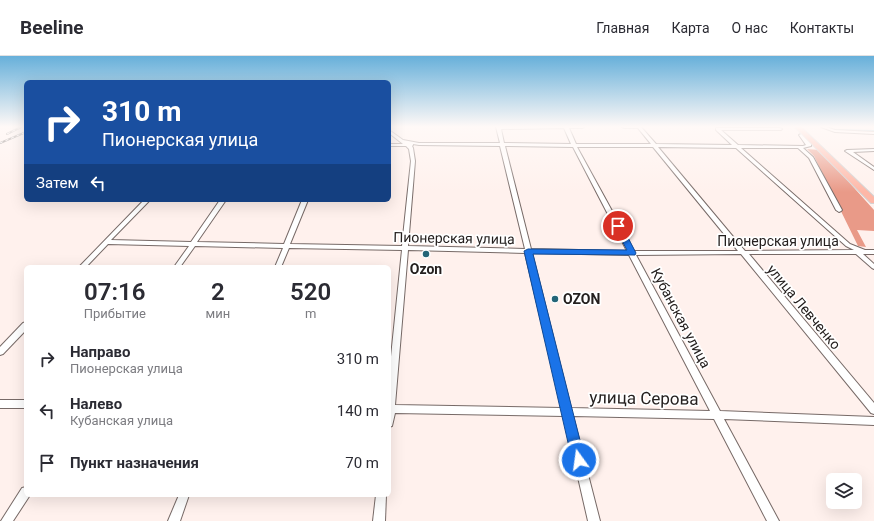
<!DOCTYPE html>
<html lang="ru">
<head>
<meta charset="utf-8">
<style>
	:root { --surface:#fff; --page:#f7f7f7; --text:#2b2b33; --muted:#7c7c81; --line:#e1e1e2 }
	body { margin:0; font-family:Roboto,sans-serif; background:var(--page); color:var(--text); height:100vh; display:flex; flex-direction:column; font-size:15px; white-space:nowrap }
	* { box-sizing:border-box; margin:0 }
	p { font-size:13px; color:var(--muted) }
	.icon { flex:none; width:22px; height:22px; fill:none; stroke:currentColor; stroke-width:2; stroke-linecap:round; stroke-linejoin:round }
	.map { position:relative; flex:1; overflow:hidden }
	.side { position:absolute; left:24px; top:209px; width:367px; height:232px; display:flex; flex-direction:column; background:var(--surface); border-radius:6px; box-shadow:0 4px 16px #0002 }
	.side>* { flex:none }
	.top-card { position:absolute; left:24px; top:24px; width:367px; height:122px; border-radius:6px; box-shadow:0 4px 16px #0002; background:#1a4fa0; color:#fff; overflow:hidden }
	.fabs { position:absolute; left:826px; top:417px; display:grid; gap:8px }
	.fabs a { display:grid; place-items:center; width:36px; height:36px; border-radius:6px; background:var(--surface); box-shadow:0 4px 16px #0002; font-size:20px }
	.pin { position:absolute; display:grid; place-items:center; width:34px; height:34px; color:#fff; margin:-17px; border:2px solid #fff; border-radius:50%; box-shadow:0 1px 4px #0007 }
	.me { position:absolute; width:44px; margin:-22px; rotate:346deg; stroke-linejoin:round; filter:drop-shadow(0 0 3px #0008) }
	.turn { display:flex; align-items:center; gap:14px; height:84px; padding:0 12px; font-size:18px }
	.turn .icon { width:52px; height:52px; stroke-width:2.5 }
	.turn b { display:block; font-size:28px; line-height:34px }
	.then { display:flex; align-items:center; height:38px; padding:0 12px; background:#0003; gap:8px; font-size:15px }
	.eta { display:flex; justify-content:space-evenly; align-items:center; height:68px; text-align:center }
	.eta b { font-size:24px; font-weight:600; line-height:28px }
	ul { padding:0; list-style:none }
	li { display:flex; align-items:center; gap:12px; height:52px; padding:0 12px }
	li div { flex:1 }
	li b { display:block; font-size:15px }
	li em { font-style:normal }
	header { display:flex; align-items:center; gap:24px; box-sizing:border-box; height:56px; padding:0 20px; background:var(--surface); border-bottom:1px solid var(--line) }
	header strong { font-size:19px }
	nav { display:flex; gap:22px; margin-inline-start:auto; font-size:14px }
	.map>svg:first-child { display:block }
	.forest { fill:#e99a88 }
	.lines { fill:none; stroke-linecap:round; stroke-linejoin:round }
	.canal { fill:#47a9c5; fill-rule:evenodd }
	.minor-casing { stroke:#776a67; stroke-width:2 }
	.highway-casing { stroke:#d3d2d2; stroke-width:2 }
	.minor { fill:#fff; fill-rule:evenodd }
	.highway { fill:#feb7a7; fill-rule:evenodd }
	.rail-casing { stroke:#3e3836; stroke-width:2 }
	.rail { stroke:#fff; stroke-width:1; stroke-dasharray:3; stroke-linecap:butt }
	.route { fill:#1a73e8; stroke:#114b97 }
	.poi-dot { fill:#236578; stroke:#fff; stroke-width:1.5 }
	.labels { text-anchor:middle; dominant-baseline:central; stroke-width:3.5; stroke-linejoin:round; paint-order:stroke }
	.street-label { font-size:14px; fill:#25201f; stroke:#fff }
	.poi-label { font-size:14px; font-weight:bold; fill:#25201f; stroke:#fff }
	.near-street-label { font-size:17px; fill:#25201f; stroke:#fff }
</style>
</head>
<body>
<header>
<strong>Beeline</strong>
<nav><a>Главная</a><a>Карта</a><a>О нас</a><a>Контакты</a></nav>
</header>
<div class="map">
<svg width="874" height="465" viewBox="0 0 874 465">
	<rect width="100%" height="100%" fill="#fff1ed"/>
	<path class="forest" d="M807,93L820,94L874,154V175L857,174L866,191L858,190L814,100Z"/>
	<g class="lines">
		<path class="canal" d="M836,73L874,74V76L837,75L835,74Z"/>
		<defs>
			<g id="minor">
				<path d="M496,71H584L582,72H569L576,88H651L638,72H624L622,71H641L656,88L732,89L716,74V72H780L782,73L781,74H721L738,89L803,90L806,89L799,79L801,78L811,88V90L803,92L813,101L842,154L841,155L839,156L836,154L809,102L798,92H741L850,188L865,194H874V198H863L874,208V213L872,212L856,198H749L874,347V358L871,357L741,198L636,199L720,355L874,361V369L724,363L779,465H767L714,363L573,360L600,465H588L564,360L395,357L392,370L389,371V320L402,194L289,192L281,211H275L283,192L195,190L180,211H174L189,190L108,188L86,211H79L144,144H150L111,184L191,186L220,144H226L197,186L284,188L302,144H308L290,188L402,190L411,105L409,93L406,90H389V88H403L389,77V74L403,84L419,87H500ZM564,72L571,88L504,87L501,73ZM413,88L419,89L500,90L525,193L408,190L415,105L413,92L412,90L413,89ZM505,90L573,91L627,195L531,193ZM577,91H653L738,195H634ZM658,91L736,92L846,190L854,194L745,195ZM408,194L525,197L562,352L395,349ZM532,197L629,199L710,355L571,352Z"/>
				<path d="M821,71H826L835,74L874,76V78L835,76Z"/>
				<path d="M874,93V95L853,96L874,111V114L845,95L847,94Z"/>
				<path d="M26,266V274L3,298L0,299V291L23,267Z"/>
				<rect x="0" y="344" width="26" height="8"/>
				<path d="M26,431V439H30L13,465H1L22,432Z"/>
				<path d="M179,439H189L180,465H168Z"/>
				<path d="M376,439H386L385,465H373Z"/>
			</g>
			<path id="highway" d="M795,71H801L874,141V147H871Z"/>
		</defs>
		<use href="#minor" class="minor-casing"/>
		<use href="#highway" class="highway-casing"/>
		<use href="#minor" class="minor"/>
		<use href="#highway" class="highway"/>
		<defs>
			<g id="rail">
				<path d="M7,78L21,71"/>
				<path d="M0,87L26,76"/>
			</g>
		</defs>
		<use href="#rail" class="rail-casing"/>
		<use href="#rail" class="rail"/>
	</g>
	<linearGradient id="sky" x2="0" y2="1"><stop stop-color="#67b0da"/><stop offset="0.52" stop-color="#fff9f7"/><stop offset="1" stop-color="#fff9f7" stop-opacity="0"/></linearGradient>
	<rect width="874" height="136" fill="url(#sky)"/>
	<path class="route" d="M615,169L622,170L636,197L635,199L533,198L585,404L583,408L579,409L574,408L572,404L524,195L528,193L627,194L614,170Z"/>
	<g class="poi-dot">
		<circle cx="426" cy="198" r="4"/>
		<circle cx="555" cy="243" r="4"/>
	</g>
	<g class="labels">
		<g class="street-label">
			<text transform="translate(454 182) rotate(1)">Пионерская улица</text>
			<text x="778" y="185">Пионерская улица</text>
			<text transform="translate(804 251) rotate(50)">улица Левченко</text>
			<text transform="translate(681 262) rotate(62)">Кубанская улица</text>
		</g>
		<g class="poi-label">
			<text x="426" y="213">Ozon</text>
			<text x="563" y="243" text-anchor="start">OZON</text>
		</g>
		<g class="near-street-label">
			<text transform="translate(644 342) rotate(1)">улица Серова</text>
		</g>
	</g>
</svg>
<div class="fabs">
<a><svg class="icon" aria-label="layers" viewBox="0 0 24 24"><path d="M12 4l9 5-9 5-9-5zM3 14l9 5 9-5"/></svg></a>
</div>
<div class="pin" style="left:618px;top:170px;background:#d93025"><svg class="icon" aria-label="arrive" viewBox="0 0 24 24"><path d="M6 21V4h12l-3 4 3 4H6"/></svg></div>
<svg class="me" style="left:579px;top:404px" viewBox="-20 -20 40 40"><circle r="17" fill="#1a73e8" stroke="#fff" stroke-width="3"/><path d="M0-11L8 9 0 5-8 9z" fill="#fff"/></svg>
<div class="top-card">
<div class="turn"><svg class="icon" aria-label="right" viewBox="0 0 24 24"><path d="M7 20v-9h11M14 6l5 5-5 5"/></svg><div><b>310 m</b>Пионерская улица</div></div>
<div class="then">Затем<svg class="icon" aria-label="left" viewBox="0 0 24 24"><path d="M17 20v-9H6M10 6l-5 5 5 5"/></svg></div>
</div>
<section class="side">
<div class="eta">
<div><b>07:16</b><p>Прибытие</p></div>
<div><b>2</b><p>мин</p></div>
<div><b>520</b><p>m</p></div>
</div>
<ul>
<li><svg class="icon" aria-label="right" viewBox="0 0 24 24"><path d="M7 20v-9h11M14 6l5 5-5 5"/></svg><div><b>Направо</b><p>Пионерская улица</p></div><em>310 m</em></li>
<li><svg class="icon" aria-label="left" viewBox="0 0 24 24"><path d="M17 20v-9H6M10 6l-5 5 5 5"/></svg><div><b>Налево</b><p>Кубанская улица</p></div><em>140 m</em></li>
<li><svg class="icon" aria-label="arrive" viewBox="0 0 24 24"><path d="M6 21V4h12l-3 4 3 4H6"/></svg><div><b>Пункт назначения</b></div><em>70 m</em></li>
</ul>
</section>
</div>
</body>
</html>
